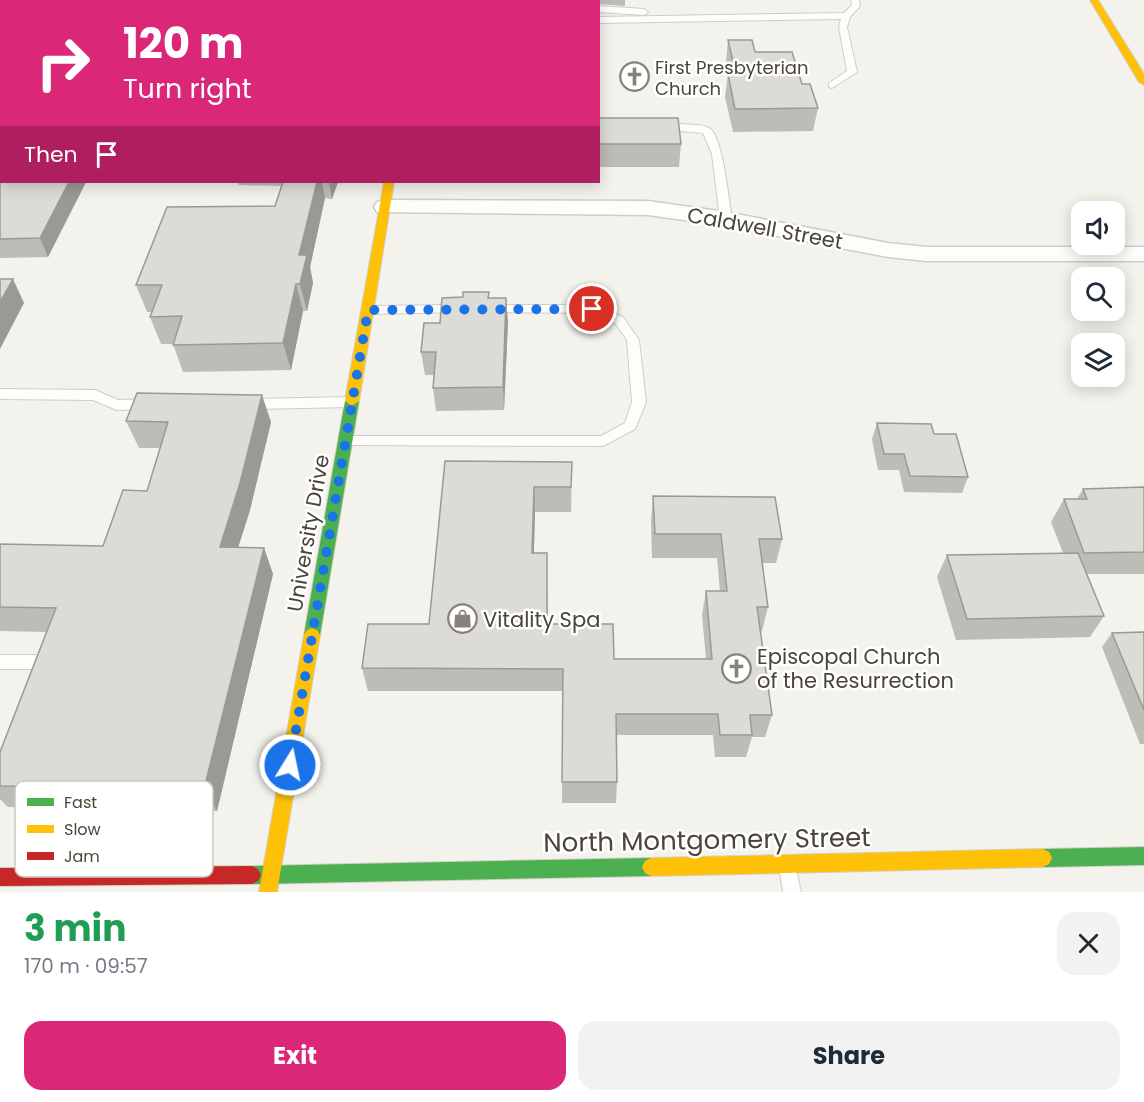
<!DOCTYPE html>
<html lang="en">
<head>
<meta charset="utf-8">
<style>
	:root { --surface:#fff; --page:#f2f2f3; --text:#1f2937; --muted:#747a83; --accent:#db2777 }
	body { margin:0; font-family:Poppins,sans-serif; background:var(--page); color:var(--text); height:100vh; display:flex; flex-direction:column; font-size:22px; white-space:nowrap }
	* { box-sizing:border-box; margin:0 }
	p { font-size:20px; color:var(--muted) }
	.icon { flex:none; width:33px; height:33px; fill:none; stroke:currentColor; stroke-width:2; stroke-linecap:round; stroke-linejoin:round }
	.map { position:relative; height:892px; overflow:hidden }
	.sheet { display:flex; flex-direction:column; background:var(--surface); flex:1 }
	.sheet>* { flex:none }
	.guide { position:absolute; left:0px; top:0px; width:600px; height:183px; box-shadow:0 3px 15px #0003; background:#db2777; color:#fff; overflow:hidden }
	.tools { position:absolute; left:1071px; top:201px; display:grid; gap:12px }
	.tools a { display:grid; place-items:center; width:54px; height:54px; border-radius:12px; background:var(--surface); box-shadow:0 3px 15px #0003; font-size:30px }
	.pin { position:absolute; display:grid; place-items:center; width:51px; height:51px; color:#fff; margin:-26px; border:3px solid #fff; border-radius:50%; box-shadow:0 2px 6px #0007 }
	.me { position:absolute; width:66px; margin:-33px; rotate:10deg; stroke-linejoin:round; filter:drop-shadow(0 0 4px #0008) }
	.turn { display:flex; align-items:center; gap:21px; height:126px; padding:0 24px; font-size:27px }
	.turn .icon { width:78px; height:78px; stroke-width:2.5 }
	.turn b { display:block; font-size:42px; line-height:51px }
	.then { display:flex; align-items:center; height:57px; padding:0 24px; background:#0003; gap:12px; font-size:22px }
	.round { display:grid; place-items:center; flex:none; width:63px; height:63px; border-radius:18px; background:var(--page) }
	.summary { display:flex; align-items:center; justify-content:space-between; height:102px; padding:0 24px }
	h1 { font-size:36px; font-weight:700; line-height:45px; color:#1e9e55 }
	.cta { display:flex; gap:12px; margin-top:auto; padding:12px 24px }
	.cta a { flex:1; height:69px; border-radius:18px; background:var(--accent); color:#fff; font-size:24px; font-weight:700; line-height:69px; text-align:center }
	.cta a+a { background:var(--page); color:var(--text) }
	.map>svg:first-child { display:block }
	.lines { fill:none; stroke-linecap:round; stroke-linejoin:round }
	.lane-casing { stroke:#cfcdc7; stroke-width:2 }
	.street-casing { stroke:#cfcdc7; stroke-width:3 }
	.fast-casing { stroke:#d3d0c3; stroke-width:2 }
	.slow-casing { stroke:#d3d0c3; stroke-width:2 }
	.jam-casing { stroke:#d3d0c3; stroke-width:2 }
	.lane { fill:#fdfdfc; fill-rule:evenodd }
	.street { fill:#fdfdfc; fill-rule:evenodd }
	.fast { fill:#4caf50; fill-rule:evenodd }
	.slow { fill:#ffc107; fill-rule:evenodd }
	.jam { fill:#c62828; fill-rule:evenodd }
	.wall { fill:#bebcb7 }
	.shaded-wall { fill:#9b9995 }
	.building { fill:#dddbd5; stroke:#9b9995; stroke-width:1.5 }
	.route { stroke:#1a73e8; stroke-width:10; stroke-dasharray:0 18 }
	.labels { text-anchor:middle; dominant-baseline:central; stroke-width:5; stroke-linejoin:round; paint-order:stroke }
	.far-poi-label { font-size:18px; fill:#4b4537; stroke:#fff; text-anchor:start }
	.street-label { font-size:21px; fill:#4b4537; stroke:#fff }
	.poi-label { font-size:21px; fill:#4b4537; stroke:#fff; text-anchor:start }
	.near-street-label { font-size:26px; fill:#4b4537; stroke:#fff }
	.key { fill:#fff; stroke:#c9c7c3; stroke-width:1.5 }
	.key-label { font-size:16px; fill:#4b4537 }
</style>
</head>
<body>
<div class="map">
<svg width="1144" height="892" viewBox="0 0 1144 892">
	<rect width="100%" height="100%" fill="#f3f2ed"/>
	<g class="lines">
		<defs>
			<g id="lane">
				<path d="M851,0H859L860,6L850,17L847,27L857,72L832,88L829,87V83L847,71L839,27L841,19L598,23V17L844,13L852,5Z"/>
				<path d="M598,6L644,9L648,12L644,15L598,12Z"/>
				<path d="M681,124C689,125 703,124 709,128C723,135 729,203 732,219L730,221H722L720,219L712,154L703,133C692,131 662,132 656,128L661,125Z"/>
				<path d="M459,305L463,306L465,309L463,312L368,314L362,310L368,306Z"/>
				<path d="M491,305H592L623,317L639,340L646,402L635,429L603,446L340,445L338,441L340,437L345,436H601L625,423L632,402L627,340L615,323L591,313L487,312L485,309L487,306Z"/>
				<path d="M0,389L95,390L118,400L149,399L156,404L149,409L117,410L93,400L0,399Z"/>
				<path d="M352,397L359,402L352,407L249,409L242,404L249,399Z"/>
				<path d="M0,655H47L53,657L55,662L53,667L47,669H0Z"/>
				<path d="M788,858L794,861L801,892H783L779,867L782,861Z"/>
			</g>
			<path id="street" d="M385,200L648,201L726,212L888,243L927,247H1144V261H927L888,257L726,226L648,215L377,212L374,207L377,202Z"/>
			<g id="fast">
				<rect x="416" y="0" width="8" height="2"/>
				<path d="M352,396L359,401L320,635L317,640L312,642L307,640L304,635L345,401Z"/>
				<path d="M1144,847V865L1043,867L1037,864L1034,858L1037,852L1043,849Z"/>
				<path d="M651,858L657,861L660,867L657,873L651,876L252,884L246,881L243,875L246,869L252,866Z"/>
			</g>
			<g id="slow">
				<rect x="56" y="0" width="8" height="2"/>
				<path d="M1090,0H1098L1144,74V85L1139,82Z"/>
				<path d="M2,92V101H0V93Z"/>
				<path d="M384,182H394L359,401L352,406L345,401Z"/>
				<path d="M312,628L317,630L320,635L277,892H259L304,635L307,630Z"/>
				<path d="M1043,849L1049,852L1052,858L1049,864L1043,867L651,876L645,873L642,867L645,861L651,858Z"/>
			</g>
			<path id="jam" d="M252,866L258,869L261,875L258,881L252,884L0,886V868Z"/>
		</defs>
		<use href="#lane" class="lane-casing"/>
		<use href="#street" class="street-casing"/>
		<use href="#fast" class="fast-casing"/>
		<use href="#slow" class="slow-casing"/>
		<use href="#jam" class="jam-casing"/>
		<use href="#lane" class="lane"/>
		<use href="#street" class="street"/>
		<use href="#fast" class="fast"/>
		<use href="#slow" class="slow"/>
		<use href="#jam" class="jam"/>
	</g>
	<g class="wall">
		<path d="M522,0H625V6L598,4V2H522Z"/>
		<path d="M728,40L755,52L802,84L818,108L813,131L733,132L725,97L728,74L726,63Z"/>
		<path d="M598,118L681,144L679,167H598Z"/>
		<path d="M0,154L2,182H86L48,257L0,258Z"/>
		<path d="M237,182H338L332,199L325,198L310,267L313,283L307,311H303L291,370L183,372L173,344H161L150,317L152,312H147L136,285L275,206L281,186L239,185Z"/>
		<path d="M489,298L508,321L504,410L436,411L433,388L434,375H425L421,352L440,323Z"/>
		<path d="M126,421L271,422L250,510L238,548H264L273,574L217,811L8,807L0,799V752L46,632L0,631V544L103,546L147,491L160,448H139Z"/>
		<path d="M877,423L934,434L968,477L962,493L904,492L899,470H878L872,439Z"/>
		<path d="M445,461L572,462L571,512H535L534,553L547,577V624L614,659H706L702,615L706,591H720L717,558H652L651,521L653,496L782,539L776,563H762L768,607L762,631H760L772,715L765,737H752L746,757H715L713,735H616L617,782L616,803H562L563,691H368L362,668L429,624Z"/>
		<path d="M1144,487V574H1087L1104,616L1090,637L956,640L937,577L947,555L1063,553L1051,522L1064,499H1077L1083,489Z"/>
		<path d="M1144,632V744H1140L1102,647L1112,633Z"/>
	</g>
	<g class="shaded-wall">
		<rect x="370" y="0" width="10" height="2"/>
		<path d="M69,182H86L48,257L40,238Z"/>
		<path d="M317,182H322L325,198L310,267L313,283L307,311L300,284L299,255Z"/>
		<path d="M329,182H338L332,199Z"/>
		<path d="M13,279L24,303L0,349V302Z"/>
		<path d="M296,284L303,311L291,370L283,343Z"/>
		<path d="M506,298L508,321L504,410L503,387Z"/>
		<path d="M262,395L271,422L250,510L230,573L220,547Z"/>
		<path d="M534,487L535,512L533,577L532,553Z"/>
		<path d="M264,548L273,574L217,811L204,789Z"/>
		<path d="M547,553V577L548,647L547,624Z"/>
	</g>
	<g class="building">
		<rect x="317" y="0" width="53" height="2"/>
		<path d="M728,40H752L755,52H792L802,84H810L818,108L735,109L728,74H736Z"/>
		<path d="M598,118H678L681,144H598Z"/>
		<path d="M0,154H2V182H69L40,238L0,239Z"/>
		<path d="M283,182H317L299,255H307L300,284H296L283,343L173,345L182,316L150,317L162,285H136L167,207L275,206Z"/>
		<path d="M0,279H13L0,302Z"/>
		<path d="M463,292H489L488,298H506L503,387L433,388L436,352H421L424,323H440L442,298L463,297Z"/>
		<path d="M137,393L262,395L240,483L220,547L264,548L204,789L0,786V752L56,608L0,607V544L103,546L123,490L147,491L168,422L126,421Z"/>
		<path d="M877,423L931,424L934,434H956L968,477L910,476L904,454H884Z"/>
		<path d="M445,461L572,462L571,487H534L532,553H547V624H613L614,659H712L706,591H727L721,534H655L653,496L775,497L782,539H759L768,607H757L772,715H750L752,735H720L718,714H616L617,782H562L563,669L362,668L368,624H429Z"/>
		<path d="M1144,487V552L1084,553L1064,499H1087L1083,489Z"/>
		<path d="M1078,553L1104,616L967,619L947,555Z"/>
		<path d="M1144,632V710L1112,633Z"/>
	</g>
	<g class="lines">
		<path class="route" d="M290,765L368,310L592,309"/>
	</g>
	<defs>
		<symbol id="church-ring" viewBox="-11 -11 22 22"><circle r="9.5" fill="#fff" stroke="#868277" stroke-width="1.5"/><path d="M-1.2-6h2.4v3.5h3.3v2.4h-3.3V6h-2.4V-.1h-3.3v-2.4h3.3Z" fill="#868277"/></symbol>
		<symbol id="shop-ring" viewBox="-11 -11 22 22"><circle r="9.5" fill="#fff" stroke="#868277" stroke-width="1.5"/><path d="M-5-2.5h2.3a2.7 3.5 0 0 1 5.4 0H5L5.5 6h-11ZM-1.5-2.5h3a1.5 2.3 0 0 0-3 0Z" fill="#868277"/></symbol>
	</defs>
	<g fill-rule="evenodd">
		<use href="#church-ring" x="618" y="60" width="33" height="33"/>
		<use href="#shop-ring" x="446" y="602" width="33" height="33"/>
		<use href="#church-ring" x="720" y="652" width="33" height="33"/>
	</g>
	<g class="labels">
		<g class="far-poi-label">
			<text x="655" y="67">First Presbyterian<tspan x="655" dy="21">Church</tspan></text>
		</g>
		<g class="street-label">
			<text transform="translate(765 228) rotate(10)">Caldwell Street</text>
			<text transform="translate(308 533) rotate(-80)">University Drive</text>
		</g>
		<g class="poi-label">
			<text x="483" y="619">Vitality Spa</text>
			<text x="757" y="656">Episcopal Church<tspan x="757" dy="24">of the Resurrection</tspan></text>
		</g>
		<g class="near-street-label">
			<text transform="translate(707 840) rotate(-1)">North Montgomery Street</text>
		</g>
	</g>
	<rect x="15" y="781" width="198" height="96" rx="9" class="key"/>
	<rect x="27" y="798" width="27" height="8" fill="#4caf50"/>
	<rect x="27" y="825" width="27" height="8" fill="#ffc107"/>
	<rect x="27" y="852" width="27" height="8" fill="#c62828"/>
	<g class="key-label">
		<text x="64" y="808">Fast</text>
		<text x="64" y="835">Slow</text>
		<text x="64" y="862">Jam</text>
	</g>
</svg>
<div class="tools">
<a><svg class="icon" aria-label="sound" viewBox="0 0 24 24"><path d="M4 9h4l5-4v14l-5-4H4zM17 9q2 3 0 6"/></svg></a>
<a><svg class="icon" aria-label="search" viewBox="0 0 24 24"><circle cx="10" cy="10" r="6"/><path d="M15 15l6 6"/></svg></a>
<a><svg class="icon" aria-label="layers" viewBox="0 0 24 24"><path d="M12 4l9 5-9 5-9-5zM3 14l9 5 9-5"/></svg></a>
</div>
<div class="pin" style="left:592px;top:309px;background:#d93025"><svg class="icon" aria-label="arrive" viewBox="0 0 24 24"><path d="M6 21V4h12l-3 4 3 4H6"/></svg></div>
<svg class="me" style="left:290px;top:765px" viewBox="-20 -20 40 40"><circle r="17" fill="#1a73e8" stroke="#fff" stroke-width="3"/><path d="M0-11L8 9 0 5-8 9z" fill="#fff"/></svg>
<div class="guide">
<div class="turn"><svg class="icon" aria-label="right" viewBox="0 0 24 24"><path d="M7 20v-9h11M14 6l5 5-5 5"/></svg><div><b>120 m</b>Turn right</div></div>
<div class="then">Then<svg class="icon" aria-label="arrive" viewBox="0 0 24 24"><path d="M6 21V4h12l-3 4 3 4H6"/></svg></div>
</div>
</div>
<section class="sheet">
<div class="summary"><div><h1>3 min</h1><p>170 m · 09:57</p></div><a class="round"><svg class="icon" aria-label="close" viewBox="0 0 24 24"><path d="M6 6l12 12M18 6L6 18"/></svg></a></div>
<div class="cta"><a>Exit</a><a>Share</a></div>
</section>
</body>
</html>
